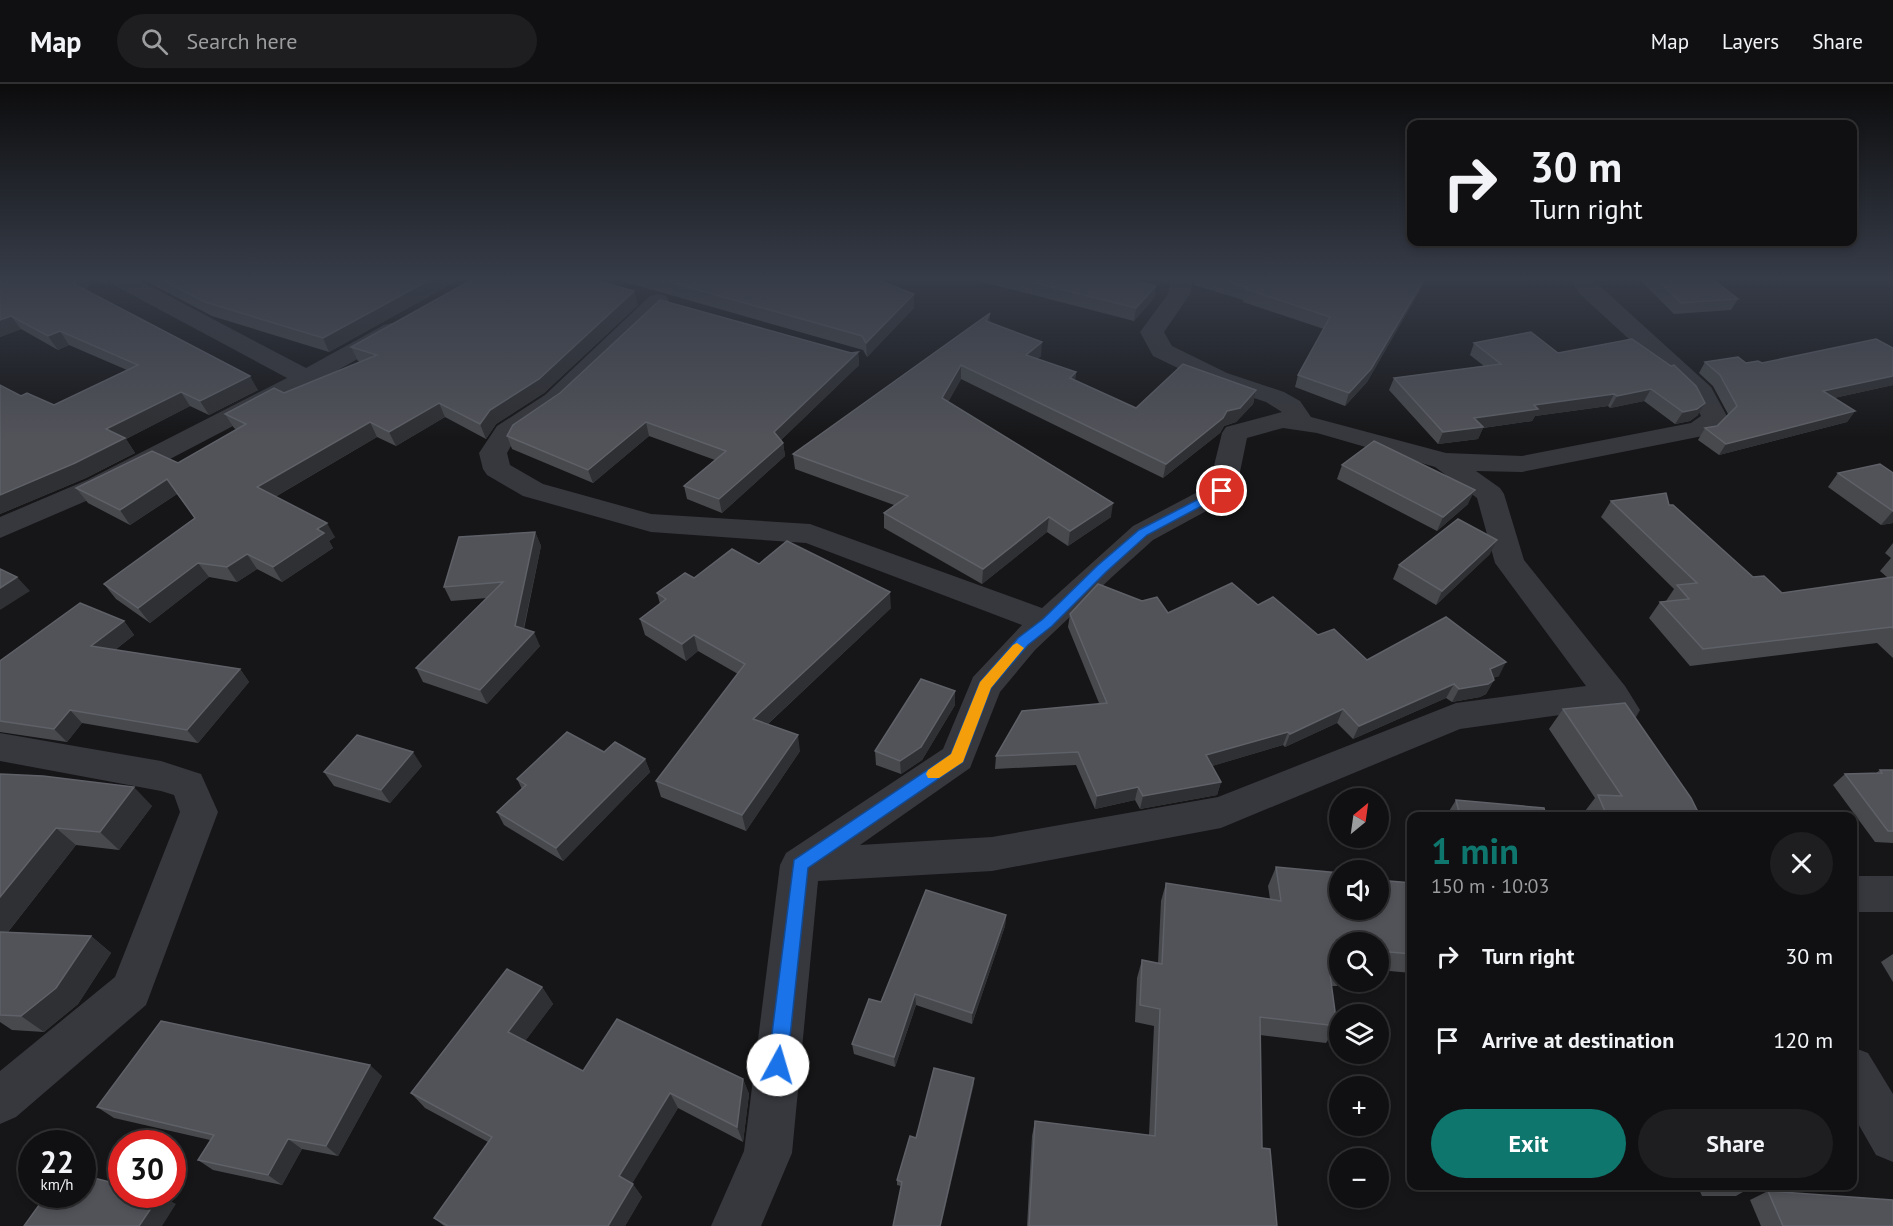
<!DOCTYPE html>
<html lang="en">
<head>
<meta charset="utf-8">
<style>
	:root { --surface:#101012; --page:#1e1e20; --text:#f1f3f6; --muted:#9c9d9f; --line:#303032; --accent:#0f766e }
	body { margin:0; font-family:"PT Sans",sans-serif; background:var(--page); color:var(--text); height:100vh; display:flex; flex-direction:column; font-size:22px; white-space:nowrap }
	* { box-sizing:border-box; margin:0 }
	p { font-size:20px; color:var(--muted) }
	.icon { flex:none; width:33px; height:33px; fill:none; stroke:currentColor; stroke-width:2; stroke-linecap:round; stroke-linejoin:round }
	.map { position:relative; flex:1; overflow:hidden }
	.drawer { position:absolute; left:1407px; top:728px; width:450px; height:378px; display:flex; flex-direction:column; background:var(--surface); border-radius:12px; box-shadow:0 3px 9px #0003,0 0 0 2px var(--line) }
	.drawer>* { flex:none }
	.top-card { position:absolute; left:1407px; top:36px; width:450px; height:126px; border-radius:12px; box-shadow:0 3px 9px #0003,0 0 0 2px var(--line); background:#101012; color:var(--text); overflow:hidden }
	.needle { width:39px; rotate:29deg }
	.tools { position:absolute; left:1329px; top:704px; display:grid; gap:12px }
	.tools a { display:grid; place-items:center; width:60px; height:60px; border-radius:50%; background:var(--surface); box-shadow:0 3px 9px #0003,0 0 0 2px var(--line); font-size:30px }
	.speed { position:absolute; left:18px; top:1046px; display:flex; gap:12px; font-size:30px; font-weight:700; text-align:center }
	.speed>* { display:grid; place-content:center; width:78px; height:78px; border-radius:50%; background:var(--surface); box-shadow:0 3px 9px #0003,0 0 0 2px var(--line); line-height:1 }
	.speed small { font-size:15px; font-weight:400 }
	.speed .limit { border:9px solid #d22; background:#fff; color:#111 }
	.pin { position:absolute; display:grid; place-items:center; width:51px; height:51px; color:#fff; margin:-26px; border:3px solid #fff; border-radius:50%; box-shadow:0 2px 6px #0007 }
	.me { position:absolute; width:66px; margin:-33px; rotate:6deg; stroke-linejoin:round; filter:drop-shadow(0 0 4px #0008) }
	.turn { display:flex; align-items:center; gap:21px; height:126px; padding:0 24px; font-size:27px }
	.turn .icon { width:78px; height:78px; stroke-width:2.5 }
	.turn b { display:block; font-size:42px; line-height:51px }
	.round { display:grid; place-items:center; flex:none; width:63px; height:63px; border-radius:32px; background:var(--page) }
	.head { display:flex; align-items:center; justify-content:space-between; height:102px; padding:0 24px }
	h1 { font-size:36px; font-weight:600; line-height:45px; color:var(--accent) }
	.button { display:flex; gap:12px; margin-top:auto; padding:12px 24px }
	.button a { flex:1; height:69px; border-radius:36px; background:var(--accent); color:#fff; font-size:24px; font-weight:600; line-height:69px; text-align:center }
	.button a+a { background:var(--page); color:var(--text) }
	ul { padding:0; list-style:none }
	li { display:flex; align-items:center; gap:18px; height:84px; padding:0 24px }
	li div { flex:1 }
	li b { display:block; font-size:22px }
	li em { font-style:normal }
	header { display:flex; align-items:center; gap:36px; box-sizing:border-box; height:84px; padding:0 30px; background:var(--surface); border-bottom:2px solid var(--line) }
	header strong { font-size:28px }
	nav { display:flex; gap:33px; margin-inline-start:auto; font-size:21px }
	.search { width:420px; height:54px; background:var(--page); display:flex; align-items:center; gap:15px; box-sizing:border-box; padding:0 21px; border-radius:33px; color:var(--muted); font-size:22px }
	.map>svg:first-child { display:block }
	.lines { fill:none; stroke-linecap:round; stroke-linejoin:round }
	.street { fill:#37383d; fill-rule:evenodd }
	.wall { fill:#47494d }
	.shaded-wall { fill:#2f3033 }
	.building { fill:#525359; stroke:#5f6168; stroke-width:1.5 }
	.route { fill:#1a73e8; stroke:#114b97; stroke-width:1.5 }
	.slow { fill:#f59e0b }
</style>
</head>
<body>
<header>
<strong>Map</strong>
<div class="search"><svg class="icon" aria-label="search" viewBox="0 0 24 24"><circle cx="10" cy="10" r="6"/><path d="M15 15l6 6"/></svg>Search here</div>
<nav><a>Map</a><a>Layers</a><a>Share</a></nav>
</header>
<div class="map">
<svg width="1893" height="1142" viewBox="0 0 1893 1142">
	<rect width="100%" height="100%" fill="#161618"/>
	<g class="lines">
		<g class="street">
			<path d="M107,194H135L306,284L384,241L392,239L400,241L404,246L400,251L315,299L107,408L0,454V433L87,396L287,294L110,199Z"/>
			<path d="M1171,194H1193L1190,210L1164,248L1172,262L1227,289L1284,308L1300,317L1311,333L1446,369L1522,372L1691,339L1701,332L1691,312L1581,211L1569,194H1591L1711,303L1728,334L1708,351L1522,388L1476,387L1500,404L1504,410L1524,476L1625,602L1640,626L1635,635C1620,640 1613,638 1603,625L1460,645L1221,744L992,787L818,797L792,1069L761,1142H711L744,1067L780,781L786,769L943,665L973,593L1022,541L806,459L651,448L523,412L487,391L483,385L479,369L497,342L545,311L650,212L658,210L666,212L669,217L666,222L563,321L516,353L507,369L510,381L543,400L651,430L810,440L1042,524L1133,442L1209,402L1222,349L1226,343L1282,328L1266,318L1209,299L1153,272L1140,248L1168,210ZM1283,344L1317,349L1435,383L1477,414L1495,479L1586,602L1456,619L1218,713L992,753L860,761L970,684L1000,608L1035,566L1113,492L1153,456L1232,413L1236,407L1247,354Z"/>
			<path d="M0,649L161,677L201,690L218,728L146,921L16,1033L0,1040V987L115,893L180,728L174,711L161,707L0,677Z"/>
			<rect x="1852" y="792" width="41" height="36"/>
			<path d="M1852,963L1868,969L1893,1010V1078L1876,1071L1852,1029Z"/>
		</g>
	</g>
	<g class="wall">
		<path d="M0,194H105L108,200L91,195L86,207L258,306L209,331L190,322L126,355L135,369L86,394L0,430L21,312L54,321L127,286L69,261L58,266L21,245L0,253Z"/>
		<path d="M140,194H462L329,268L212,232Z"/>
		<path d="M611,194H878L877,196L914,210V224L867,273L863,266Z"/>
		<path d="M967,194H1121L1156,202L1154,214L1134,237Z"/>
		<path d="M1148,194H1169L1167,198Z"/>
		<path d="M1195,194H1427L1367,298L1345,322L1295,303L1298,291L1324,245L1243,218V216L1194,201Z"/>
		<path d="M1638,194H1777L1713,196L1738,215L1731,226L1674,230Z"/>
		<path d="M638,221L544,309L496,340L486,355L445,333L396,362L377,353L275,413L335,453L329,457L333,464L282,498L257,485L237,498L209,493L150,539L116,515L104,500L195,434L177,410L130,441L88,419L76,404L178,379L237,346L234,344L225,330L284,309L360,278L358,277L351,263Z"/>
		<path d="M990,229V239L1041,272L1037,275L1076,288L1075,296L1136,324L1256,306L1253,320L1236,338L1224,342L1220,349L1163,394L961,295L948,318L1111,433L1068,462L1047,448L982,500L884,444V429L894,421L795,385L793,370Z"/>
		<path d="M1632,255L1698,331L1690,337L1675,340L1644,317L1610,324L1608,322L1535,332L1532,337L1483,344L1478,355L1438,360L1389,306L1394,294L1484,282L1470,271L1474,259L1558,269Z"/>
		<path d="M858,268L859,281L781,356L783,359L785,372L722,429L687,415L684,402L715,376L649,352L593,399L512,365L507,352Z"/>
		<path d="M1705,278L1762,279L1893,301L1834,314L1855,327L1847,338L1719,371L1698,356L1705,344L1717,342L1728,330L1713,302L1699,289Z"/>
		<path d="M1342,381L1468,420L1437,447L1337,395Z"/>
		<path d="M1838,389H1893V439L1881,441L1828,403Z"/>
		<path d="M1611,417L1669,421L1753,493L1782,509L1888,494L1880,487L1891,474L1885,469L1893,459V574L1877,559L1690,582L1649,534L1660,518L1666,517L1674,505L1601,433Z"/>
		<path d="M535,448L541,462L524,545L540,562L487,620L423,598L416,584L487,514L451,517L444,503Z"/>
		<path d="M1490,470L1436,521L1393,495L1399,481Z"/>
		<path d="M759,480L891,524L768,640L800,667L746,747L661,713L656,697L738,590L698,567L686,577L645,551L640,535L660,520L657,509L694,494Z"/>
		<path d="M1258,521L1367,576L1499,592L1493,594L1494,596L1486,610L1480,613L1452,618L1446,614L1353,655L1337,639L1285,663L1283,661L1212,682L1221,698L1217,711L1140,725L1135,716L1095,725L1076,681L995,685L996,672L1099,619L1068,543L1070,530L1168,529Z"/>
		<path d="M124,537L134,551L115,566L240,585L249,598L198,659L82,639L67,658L0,648V577Z"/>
		<path d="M955,607V621L922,676L901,690L876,681L875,667Z"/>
		<path d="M1563,625L1700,732H1583L1582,731L1595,714L1549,645Z"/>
		<path d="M604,668L645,675L650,688L563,777L504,741L497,728L522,705L517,695Z"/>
		<path d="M422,682L390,719L334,702L324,688Z"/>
		<path d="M1880,686H1893V759L1875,758L1833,701L1845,690L1876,689Z"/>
		<path d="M0,690L152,722L119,766L76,761L8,848L91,852L111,869L78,920L44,948L12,946L0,938Z"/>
		<path d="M1456,716L1546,732H1446Z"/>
		<path d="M1276,783L1340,825L1412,799V889L1378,886V858H1340V897L1337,902H1331L1337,942L1326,959L1260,951L1262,1064L1277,1142H1027L1032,1052L1035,1037L1149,1051L1154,942L1135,938L1137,894L1142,876L1158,879L1161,817L1166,799L1270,815L1268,802Z"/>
		<path d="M1006,831L1005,842L972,940L916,921L895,983L854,970L852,960L881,918Z"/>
		<path d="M1893,870V898L1881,878Z"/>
		<path d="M542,903L553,920L525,957L583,987L743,995L749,1010L743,1058L678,1024L632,1099L642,1113L625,1142H444L434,1134L488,1058L425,1024L411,1009Z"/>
		<path d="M382,992L338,1072L302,1065L282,1101L213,1086L198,1076L210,1056L114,1034L97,1023Z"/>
		<path d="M974,1000L901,1102L897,1101V1096L916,1054Z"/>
		<path d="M1697,1101H1755L1736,1112H1702Z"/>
		<path d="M1768,1107L1893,1142H1761L1750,1116Z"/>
	</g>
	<g class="shaded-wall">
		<path d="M77,194L91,195L83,214L74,200Z"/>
		<path d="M433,194H462L329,268L323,254Z"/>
		<path d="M1425,194H1427L1367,298L1345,322L1349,309Z"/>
		<path d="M1156,202L1154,214L1134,237L1136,224Z"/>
		<path d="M634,207L638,221L544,309L496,340L486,355L480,340L490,326Z"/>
		<path d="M914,210V224L867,273L866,259Z"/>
		<path d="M990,229V243L986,237Z"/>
		<path d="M11,232L21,245L0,253V236Z"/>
		<path d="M60,247L69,261L58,266L48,252Z"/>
		<path d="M1042,258L1041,272L1025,285L1026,271Z"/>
		<path d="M858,268L859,281L776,361L774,348Z"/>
		<path d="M961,281V295L942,329V314Z"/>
		<path d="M1076,288L1074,303L1070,294Z"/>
		<path d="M250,292L258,306L209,331L200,317Z"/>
		<path d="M1893,292V301L1816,318L1823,307Z"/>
		<path d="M1651,305L1644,317L1610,324L1617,312Z"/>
		<path d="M1256,306L1253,320L1236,338L1224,342L1220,349L1163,394L1166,380L1227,327Z"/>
		<path d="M181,308L190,322L126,355L135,369L86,394L0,430V411L106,345Z"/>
		<path d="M1614,310L1608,322L1535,332L1532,337L1483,344L1478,355L1438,360L1443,348L1474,334L1534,321Z"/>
		<path d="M439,319L445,333L396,362L389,348Z"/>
		<path d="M1705,319L1698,331L1690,337L1675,340L1683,328Z"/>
		<path d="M1855,327L1847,338L1719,371L1726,360Z"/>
		<path d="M370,338L377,353L266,418L257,403Z"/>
		<path d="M646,338L649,352L593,399L588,386Z"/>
		<path d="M783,359L785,372L722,429L719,415Z"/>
		<path d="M167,395L177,410L130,441L120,426Z"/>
		<path d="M1475,406L1468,420L1437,447L1443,433Z"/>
		<path d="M1113,419L1111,433L1068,462L1070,447Z"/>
		<path d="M1893,427V439L1881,441Z"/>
		<path d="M1049,433L1047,448L982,500L983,485Z"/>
		<path d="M327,439L335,453L329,457L333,464L282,498L273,483L317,445Z"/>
		<path d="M535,448L541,462L521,556L515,542Z"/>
		<path d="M1497,456L1490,470L1436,521L1442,507Z"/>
		<path d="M247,470L257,485L237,498L227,483Z"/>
		<path d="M198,479L209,493L150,539L138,524Z"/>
		<path d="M17,493L30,507L0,526V504Z"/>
		<path d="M890,508L891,524L756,651L753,635Z"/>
		<path d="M124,537L134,551L102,576L91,562Z"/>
		<path d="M534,548L540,562L487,620L480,606Z"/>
		<path d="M694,551L698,567L686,577L682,560Z"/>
		<path d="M1506,578L1499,592L1482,598L1490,585Z"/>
		<path d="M240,585L249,598L198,659L187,646Z"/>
		<path d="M1494,596L1486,610L1480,613L1452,618L1459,605Z"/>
		<path d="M1454,600L1446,614L1353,655L1359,642Z"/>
		<path d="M955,607V621L922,676L901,690L900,677Z"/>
		<path d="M1343,625L1337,639L1285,663L1290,650Z"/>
		<path d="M70,626L82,639L67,658L54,645Z"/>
		<path d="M1288,648L1283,661L1202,685L1206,671Z"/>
		<path d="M798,651L800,667L746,747L742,731Z"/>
		<path d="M413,668L422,682L390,719L381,706Z"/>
		<path d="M645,675L650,688L563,777L556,764Z"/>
		<path d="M1221,698L1217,711L1140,725L1143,712Z"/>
		<path d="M134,703L152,722L119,766L100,748Z"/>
		<path d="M1138,703L1135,716L1095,725L1097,712Z"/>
		<path d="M56,744L76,761L0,858V813Z"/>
		<path d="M1006,831L1005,842L972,940V929Z"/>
		<path d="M91,852L111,869L78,920L44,948L21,932Z"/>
		<path d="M542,903L553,920L520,964L508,948Z"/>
		<path d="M915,910L916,921L895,983L894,973Z"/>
		<path d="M370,981L382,992L338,1072L326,1062Z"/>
		<path d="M974,994V1000L941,1142H940Z"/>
		<path d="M743,995L749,1010L743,1058L737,1043Z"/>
		<path d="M670,1009L678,1024L629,1105L619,1092Z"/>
		<path d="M288,1055L302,1065L282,1101L268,1091Z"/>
		<path d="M633,1100L642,1113L625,1142H608Z"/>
		<path d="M160,1111L176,1120L162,1142H139Z"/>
	</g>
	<g class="building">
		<path d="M0,194H77L74,200L250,292L200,317L181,308L106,345L125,354L75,379L0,411V301L21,312L27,309L54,321L138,281L60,247L48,252L11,232L0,236Z"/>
		<path d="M158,194H433L323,254L205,218Z"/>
		<path d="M475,194H588L634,207L539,295L490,326L480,340L439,319L389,348L370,338L257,403L327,439L317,445L324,449L273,483L247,470L227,483L198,479L138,524L104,500L195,434L167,395L120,426L76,404L152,367L178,379L246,340L225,330L274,304L284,309L377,271L351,263Z"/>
		<path d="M656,194H873L914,210L866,259L862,252Z"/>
		<path d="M1015,194H1121L1156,202L1136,224Z"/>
		<path d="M1215,194H1425L1371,285L1349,309L1298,291L1330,233L1246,205L1248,204Z"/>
		<path d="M1656,194H1711L1738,215L1681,219Z"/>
		<path d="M660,216L851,269L858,268L774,348L783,359L719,415L684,402L726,367L646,338L588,386L507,352L513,341L560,309Z"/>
		<path d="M990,229L986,237L1042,258L1026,271L1076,288L1070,294L1136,324L1183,280L1256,306L1240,324L1227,327L1223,334L1166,380L961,281L942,314L1113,419L1070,447L1049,433L983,485L884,429L908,412L793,370Z"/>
		<path d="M1531,248L1558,269L1632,255L1671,282L1674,281L1696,302L1705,319L1697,325L1683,328L1651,305L1617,312L1614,310L1534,321L1538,325L1474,334L1483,343L1443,348L1394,294L1501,280L1474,259Z"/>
		<path d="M1876,255L1893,264V292L1823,307L1855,327L1726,360L1705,344L1717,342L1737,322L1720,291L1705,278L1738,273L1746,279L1758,277L1762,279Z"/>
		<path d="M1374,357L1475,406L1443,433L1342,381Z"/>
		<path d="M1880,380L1893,389V427L1838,389Z"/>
		<path d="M1666,409L1669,421H1673L1753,493L1764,492L1782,509L1893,493V544L1892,543L1703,565L1660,518L1689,515L1677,501L1697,499L1611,417Z"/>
		<path d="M1458,435L1497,456L1442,507L1399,481Z"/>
		<path d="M535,448L515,542L534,548L480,606L416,584L503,498L444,503L459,453Z"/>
		<path d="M787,457L890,508L753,635L798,651L742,731L656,697L745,580L694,551L682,560L640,535L666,515L657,509L685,489L694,494L732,465L759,480Z"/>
		<path d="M0,485L17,493L0,504Z"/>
		<path d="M1232,499L1258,521L1273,513L1318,551L1334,545L1367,576L1446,533L1506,578L1490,585L1494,596L1488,600L1459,605L1454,600L1359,642L1343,625L1290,650L1288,648L1206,671L1221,698L1143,712L1138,703L1097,712L1078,668L996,672L1022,627L1107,619L1070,530L1098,500L1142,517L1157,513L1168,529Z"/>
		<path d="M80,519L124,537L91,562L240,585L187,646L70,626L54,645L0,637V577Z"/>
		<path d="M921,595L955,607L921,663L900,677L875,667Z"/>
		<path d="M1625,619L1691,714L1700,732H1607L1598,711L1622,712L1563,625Z"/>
		<path d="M567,648L604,668L615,658L645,675L556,764L497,728L526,701L517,695Z"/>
		<path d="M357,651L413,668L381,706L324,688Z"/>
		<path d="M1880,686H1893V747H1888L1845,690L1882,689Z"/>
		<path d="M0,690L43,692L134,703L100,748L56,744L0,813Z"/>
		<path d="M1456,716L1544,724L1546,732H1460Z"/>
		<path d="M1276,783L1340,789V825H1378V796L1412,799V870L1378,867V858H1340V884L1329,883L1337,942L1260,933L1262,1064L1270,1065L1277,1142H1029L1035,1037L1155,1052L1160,925L1140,921L1142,876L1162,880L1166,799L1281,817Z"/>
		<path d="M926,806L1006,831L972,929L915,910L894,973L852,960L869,915L881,918Z"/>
		<path d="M0,848L91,852L56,904L21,932L0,931Z"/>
		<path d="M507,885L542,903L508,948L583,987L617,935L743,995L737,1043L670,1009L619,1092L633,1100L608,1142H448L434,1134L492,1053L411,1009Z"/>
		<path d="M161,937L370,981L326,1062L288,1055L268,1091L198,1076L214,1051L97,1023Z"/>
		<path d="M934,984L974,994L940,1142H893L902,1098L897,1096L910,1052L916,1054Z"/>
		<path d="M82,1091L122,1101V1110H155L160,1111L139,1142H24L47,1110H82Z"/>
		<path d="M1768,1107L1893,1116V1142H1783Z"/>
	</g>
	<linearGradient id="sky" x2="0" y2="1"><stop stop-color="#0c0c0d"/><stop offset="0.55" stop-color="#363c48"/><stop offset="1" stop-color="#363c48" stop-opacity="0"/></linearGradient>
	<rect width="1893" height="354" fill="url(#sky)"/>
	<path class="route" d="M1222,403L1228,407L1226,409L1147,451L1106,488L1052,542L1028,561L991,604L963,678L808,784L787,981L784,987L778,990L771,987L768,981L794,776L951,670L980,598L1018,554L1043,535L1097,482L1139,446Z"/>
	<path class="slow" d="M1017,559L1024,564L991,604L963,678L939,694H928L926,690L928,686L951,670L980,598L1013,561Z"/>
</svg>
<div class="tools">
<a><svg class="needle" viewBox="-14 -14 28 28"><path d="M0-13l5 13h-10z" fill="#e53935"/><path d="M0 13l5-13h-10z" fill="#9c9d9f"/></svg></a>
<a><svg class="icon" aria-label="sound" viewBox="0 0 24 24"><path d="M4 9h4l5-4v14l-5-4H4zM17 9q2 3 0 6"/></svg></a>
<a><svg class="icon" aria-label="search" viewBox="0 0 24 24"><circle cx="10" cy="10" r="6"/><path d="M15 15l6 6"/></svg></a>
<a><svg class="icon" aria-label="layers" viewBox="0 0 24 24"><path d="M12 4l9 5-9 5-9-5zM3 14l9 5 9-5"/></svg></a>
<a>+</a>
<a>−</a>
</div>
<div class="speed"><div>22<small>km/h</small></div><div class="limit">30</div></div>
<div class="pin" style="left:1222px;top:407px;background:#d93025"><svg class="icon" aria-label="arrive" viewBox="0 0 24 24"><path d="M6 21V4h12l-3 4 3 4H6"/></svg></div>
<svg class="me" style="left:778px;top:981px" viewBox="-20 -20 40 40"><circle r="19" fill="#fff"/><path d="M0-13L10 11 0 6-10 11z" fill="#1a73e8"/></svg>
<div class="top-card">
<div class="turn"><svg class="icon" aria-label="right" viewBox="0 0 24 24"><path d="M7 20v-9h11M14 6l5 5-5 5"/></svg><div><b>30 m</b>Turn right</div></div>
</div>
<section class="drawer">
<div class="head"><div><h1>1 min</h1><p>150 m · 10:03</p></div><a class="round"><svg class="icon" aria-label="close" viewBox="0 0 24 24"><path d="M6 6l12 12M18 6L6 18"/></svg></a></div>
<ul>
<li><svg class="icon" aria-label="right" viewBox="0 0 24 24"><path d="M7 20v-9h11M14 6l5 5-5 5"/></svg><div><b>Turn right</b></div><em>30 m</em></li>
<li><svg class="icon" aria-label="arrive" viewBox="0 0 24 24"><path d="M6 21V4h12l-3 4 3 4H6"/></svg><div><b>Arrive at destination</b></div><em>120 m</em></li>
</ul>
<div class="button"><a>Exit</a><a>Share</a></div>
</section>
</div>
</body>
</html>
